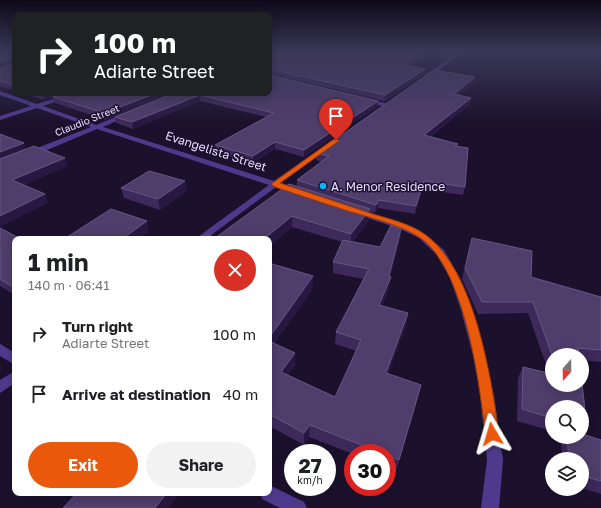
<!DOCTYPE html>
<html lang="en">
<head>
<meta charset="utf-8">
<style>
	:root { --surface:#fff; --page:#f2f2f2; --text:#202124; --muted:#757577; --accent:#ea580c }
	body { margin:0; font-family:"Golos Text",sans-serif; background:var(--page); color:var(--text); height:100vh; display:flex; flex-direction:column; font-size:15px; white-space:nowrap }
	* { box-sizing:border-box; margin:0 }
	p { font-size:13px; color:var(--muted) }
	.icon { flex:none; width:22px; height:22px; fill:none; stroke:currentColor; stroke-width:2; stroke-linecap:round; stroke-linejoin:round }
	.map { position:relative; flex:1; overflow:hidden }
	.drawer { position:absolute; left:12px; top:236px; width:260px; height:260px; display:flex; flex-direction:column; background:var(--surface); border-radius:8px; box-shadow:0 2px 10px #0003 }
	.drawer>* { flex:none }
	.banner { position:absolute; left:12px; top:12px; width:260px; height:84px; border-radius:8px; box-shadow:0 2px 10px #0003; background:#202124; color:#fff; overflow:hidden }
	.needle { width:26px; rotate:200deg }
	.controls { position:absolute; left:545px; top:348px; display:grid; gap:8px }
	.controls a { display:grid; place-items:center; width:44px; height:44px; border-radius:50%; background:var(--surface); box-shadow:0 2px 10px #0003; font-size:20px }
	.speed { position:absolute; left:284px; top:444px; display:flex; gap:8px; font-size:20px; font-weight:700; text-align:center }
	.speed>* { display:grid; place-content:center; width:52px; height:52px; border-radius:50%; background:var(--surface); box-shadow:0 2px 10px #0003; line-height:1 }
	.speed small { font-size:10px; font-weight:400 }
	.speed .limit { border:6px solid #d22; background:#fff; color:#111 }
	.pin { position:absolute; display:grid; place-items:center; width:34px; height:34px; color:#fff; margin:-41px -17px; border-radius:50% 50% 50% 0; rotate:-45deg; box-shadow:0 0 4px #0007 }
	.pin .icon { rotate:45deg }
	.me { position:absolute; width:44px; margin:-22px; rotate:353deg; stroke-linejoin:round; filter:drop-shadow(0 0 3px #0008) }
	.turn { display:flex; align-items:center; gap:14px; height:84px; padding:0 16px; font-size:18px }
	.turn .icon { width:52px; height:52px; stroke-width:2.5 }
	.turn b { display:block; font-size:28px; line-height:34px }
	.round { display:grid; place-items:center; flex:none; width:42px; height:42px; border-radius:21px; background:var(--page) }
	.headline { display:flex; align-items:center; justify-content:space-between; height:68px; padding:0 16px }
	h1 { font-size:24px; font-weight:700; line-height:30px }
	.cta { display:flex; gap:8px; margin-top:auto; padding:8px 16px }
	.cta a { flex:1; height:46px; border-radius:24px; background:var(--accent); color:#fff; font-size:16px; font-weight:700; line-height:46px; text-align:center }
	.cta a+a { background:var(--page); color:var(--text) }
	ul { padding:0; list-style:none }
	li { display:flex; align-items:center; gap:12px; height:60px; padding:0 16px }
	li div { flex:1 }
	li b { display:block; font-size:15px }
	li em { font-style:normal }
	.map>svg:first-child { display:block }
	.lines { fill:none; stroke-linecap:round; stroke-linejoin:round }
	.minor { fill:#4e3a8d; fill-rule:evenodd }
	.wall { fill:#3d295a }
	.shaded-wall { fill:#281841 }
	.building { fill:#4f3d6c; stroke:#675683 }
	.route { fill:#ea580c; stroke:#983908 }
	.poi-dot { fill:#08b5ff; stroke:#1b112d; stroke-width:1.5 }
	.labels { text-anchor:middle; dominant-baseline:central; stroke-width:3; stroke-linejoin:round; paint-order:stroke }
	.far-street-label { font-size:10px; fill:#e7dcff; stroke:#1b112d }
	.street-label { font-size:12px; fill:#e7dcff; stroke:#1b112d }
	.poi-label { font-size:12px; fill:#e7dcff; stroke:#1b112d; text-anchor:start }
</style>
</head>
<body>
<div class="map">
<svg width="601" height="508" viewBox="0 0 601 508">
	<rect width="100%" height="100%" fill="#1b112d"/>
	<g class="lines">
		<g class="minor">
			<path d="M424,52L453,55L458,52H463L426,79L424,78V76L450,58Z"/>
			<path d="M0,91L37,104L72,93H81L43,106L96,125L126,113H130V115L103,127L274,181L324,146L330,147L281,183L300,189L301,191L300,193H297L276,187L206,239H195L269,185L97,129L33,156H27V152L91,127L37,108L0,120V116L31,106L0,95Z"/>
			<path d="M365,98L388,104L389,105L386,107L363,101V99Z"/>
			<path d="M358,209L404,224L425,234L444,250L460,278L473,310L485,355L494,395L503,460L499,508H481L487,460L480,395L473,355L461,310L450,278L436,254L419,238L398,228L355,214L354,212Z"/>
			<path d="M0,344L15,353V365L0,356Z"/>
			<path d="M15,371V383L0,393V380Z"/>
			<path d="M269,485L304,502L307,508H280L262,499L260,493H269Z"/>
		</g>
	</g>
	<g class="wall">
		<path d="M0,52H15V91L0,86Z"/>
		<path d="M426,54L418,58V61L410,66L424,74L385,101L269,74V56Z"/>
		<path d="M475,77L474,83L459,95L471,98L470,104L430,137L458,144L457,146L465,187L463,195L422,189L415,214L378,208L375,213L370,212L369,220L353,242L380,247L401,229L400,240L390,276L389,288L382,306L408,313L406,325L388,374L421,385L418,397L396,471L387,468V453H353V454L309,437L304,445L269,426V263L313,276V288L274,344L295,353V365L288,375L335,397L356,351L335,344L336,332L363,279L333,273V262L342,242L292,227L269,247V239L215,238L297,186V180L322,162L316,160V153Z"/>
		<path d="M22,93H173L106,120L55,103L53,97L56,96L44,100Z"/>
		<path d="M174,93L377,107L304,157L275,149L253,163L216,152L215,145L266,117L200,101L133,129L116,123L115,117Z"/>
		<path d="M121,188L187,191L160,210L124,198Z"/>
		<path d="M0,228L15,239V295L0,286Z"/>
		<path d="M472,238L532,251L531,277L601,297V362L582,360V355H552V385H582V383L587,428L583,434L601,440V494L582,488V459H562L561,440L563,437H582V407H552V431L517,421L518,378L523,367L549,373L528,313L478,314L462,279Z"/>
	</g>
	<g class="shaded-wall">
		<path d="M269,52H277L269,55Z"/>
		<path d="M421,52H426V54L418,58V61L403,70L404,65L415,56Z"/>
		<path d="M13,59L15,65L0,69V63Z"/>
		<path d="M425,69L424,74L385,101V95Z"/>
		<path d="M475,77L474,83L453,100L454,94Z"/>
		<path d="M46,93H67L44,100L42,94Z"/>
		<path d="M157,93H173L106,120L104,113Z"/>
		<path d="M200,95V101L133,129L132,122Z"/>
		<path d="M471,98L470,104L423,142L424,135Z"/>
		<path d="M378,101L377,107L304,157V150Z"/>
		<path d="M275,142V149L253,163V156Z"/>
		<path d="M24,143L27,151L0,161V152Z"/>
		<path d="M65,158L68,166L16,189L12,180Z"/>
		<path d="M185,181L187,191L160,210L158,199Z"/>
		<path d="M424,181L422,189L415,214L416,206Z"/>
		<path d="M45,194L48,203L0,227V216Z"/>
		<path d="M379,200L378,208L375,213L376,205Z"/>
		<path d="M370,209L369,220L351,245V234Z"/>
		<path d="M292,216V227L269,247V239H264Z"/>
		<path d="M147,221L149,231L138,239H122Z"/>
		<path d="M401,229L400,240L388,284L391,277L389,288L377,317L379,305L389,276Z"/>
		<path d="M313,276V288L269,351V338Z"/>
		<path d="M408,313L406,325L384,385L386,373Z"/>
		<path d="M295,353V365L281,384V372Z"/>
		<path d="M421,385L418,397L396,471L399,460Z"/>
		<path d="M310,425L309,437L304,445V433Z"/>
		<path d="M167,493H181L168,508H155Z"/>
	</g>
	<g class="building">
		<path d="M0,52H15V86L0,81V68L14,64L15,61L13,59L0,63Z"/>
		<path d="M280,52H421L415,56H419L404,65L425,69L385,95L269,69V56Z"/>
		<path d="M434,70L475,77L454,94L471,98L424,135L458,144L455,146L468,148L465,187L424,181L416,206L379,200L376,205L297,180L329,156L316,153Z"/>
		<path d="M269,75L378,101L304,150L275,142L253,156L215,145L274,113L200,95L132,122L115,117L174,93H269Z"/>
		<path d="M66,93H157L104,113L53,97Z"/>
		<path d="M0,134L24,143L0,152Z"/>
		<path d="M34,146L65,158L12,180L45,194L0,216V159Z"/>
		<path d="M149,171L185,181L158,199L121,188Z"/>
		<path d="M289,184L370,209L351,234L292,216L264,239H200L207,234L215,238Z"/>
		<path d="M111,209L147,221L122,239H64Z"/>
		<path d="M391,225L401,229L389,276L391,277L379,305L408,313L386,373L421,385L399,460L387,455V453H382L310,425L304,433L269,414V341L295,353L281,372L335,397L361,340L336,332L369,269L333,262L343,240L380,247Z"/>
		<path d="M0,228L21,239H15V288L0,279Z"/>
		<path d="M472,238L532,251L531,277L601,297V350L578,348L579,355H552L533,302H482L465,268Z"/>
		<path d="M269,263L313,276L269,338Z"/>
		<path d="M523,367L552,374V385H582V383L587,428L582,426V407H552V418L522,409Z"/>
		<path d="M582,434L601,440V481L582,476V459H569L567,437H582Z"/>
		<path d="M77,493H167L155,508H63Z"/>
	</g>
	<linearGradient id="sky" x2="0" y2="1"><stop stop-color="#0f0919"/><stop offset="0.42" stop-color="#393857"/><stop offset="1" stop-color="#393857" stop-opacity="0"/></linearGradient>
	<rect width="601" height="123" fill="url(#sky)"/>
	<path class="route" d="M334,139L340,140L280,183C311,193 342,204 373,214C390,219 411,224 426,235C475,272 491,376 499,434L497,438L492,440L487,438L485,434C480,383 464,266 419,237C398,224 371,218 348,211C329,205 311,199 293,193C286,190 276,189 271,184Z"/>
	<circle class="poi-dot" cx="323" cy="186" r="4"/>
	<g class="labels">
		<g class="far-street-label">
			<text transform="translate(87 120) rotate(-22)">Claudio Street</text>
		</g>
		<g class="street-label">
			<text transform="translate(216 151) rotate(18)">Evangelista Street</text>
		</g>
		<g class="poi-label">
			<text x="331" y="186">A. Menor Residence</text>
		</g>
	</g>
</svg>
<div class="controls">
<a><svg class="needle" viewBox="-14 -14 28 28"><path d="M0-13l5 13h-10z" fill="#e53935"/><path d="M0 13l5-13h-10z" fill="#757577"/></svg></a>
<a><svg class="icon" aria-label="search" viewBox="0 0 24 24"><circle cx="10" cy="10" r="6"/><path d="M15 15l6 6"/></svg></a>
<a><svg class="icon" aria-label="layers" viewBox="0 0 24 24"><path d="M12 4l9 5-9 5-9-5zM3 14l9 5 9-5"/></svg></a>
</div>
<div class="speed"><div>27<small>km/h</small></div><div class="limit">30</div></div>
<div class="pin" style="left:336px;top:140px;background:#d93025"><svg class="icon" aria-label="arrive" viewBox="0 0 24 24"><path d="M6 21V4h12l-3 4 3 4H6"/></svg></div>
<svg class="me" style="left:492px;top:434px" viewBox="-20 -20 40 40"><path d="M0-17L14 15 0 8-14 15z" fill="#ea580c" stroke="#fff" stroke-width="4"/></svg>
<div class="banner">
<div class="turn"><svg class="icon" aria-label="right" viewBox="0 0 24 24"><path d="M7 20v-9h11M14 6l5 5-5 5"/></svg><div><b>100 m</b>Adiarte Street</div></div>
</div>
<section class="drawer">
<div class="headline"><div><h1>1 min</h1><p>140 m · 06:41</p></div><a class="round" style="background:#d93025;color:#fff"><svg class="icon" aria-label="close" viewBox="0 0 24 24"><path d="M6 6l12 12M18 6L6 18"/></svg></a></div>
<ul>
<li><svg class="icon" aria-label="right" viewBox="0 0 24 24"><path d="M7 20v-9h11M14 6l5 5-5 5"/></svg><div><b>Turn right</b><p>Adiarte Street</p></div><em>100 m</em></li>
<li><svg class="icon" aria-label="arrive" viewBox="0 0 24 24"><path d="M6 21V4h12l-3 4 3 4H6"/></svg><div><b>Arrive at destination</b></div><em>40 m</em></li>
</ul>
<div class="cta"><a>Exit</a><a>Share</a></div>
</section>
</div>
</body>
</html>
